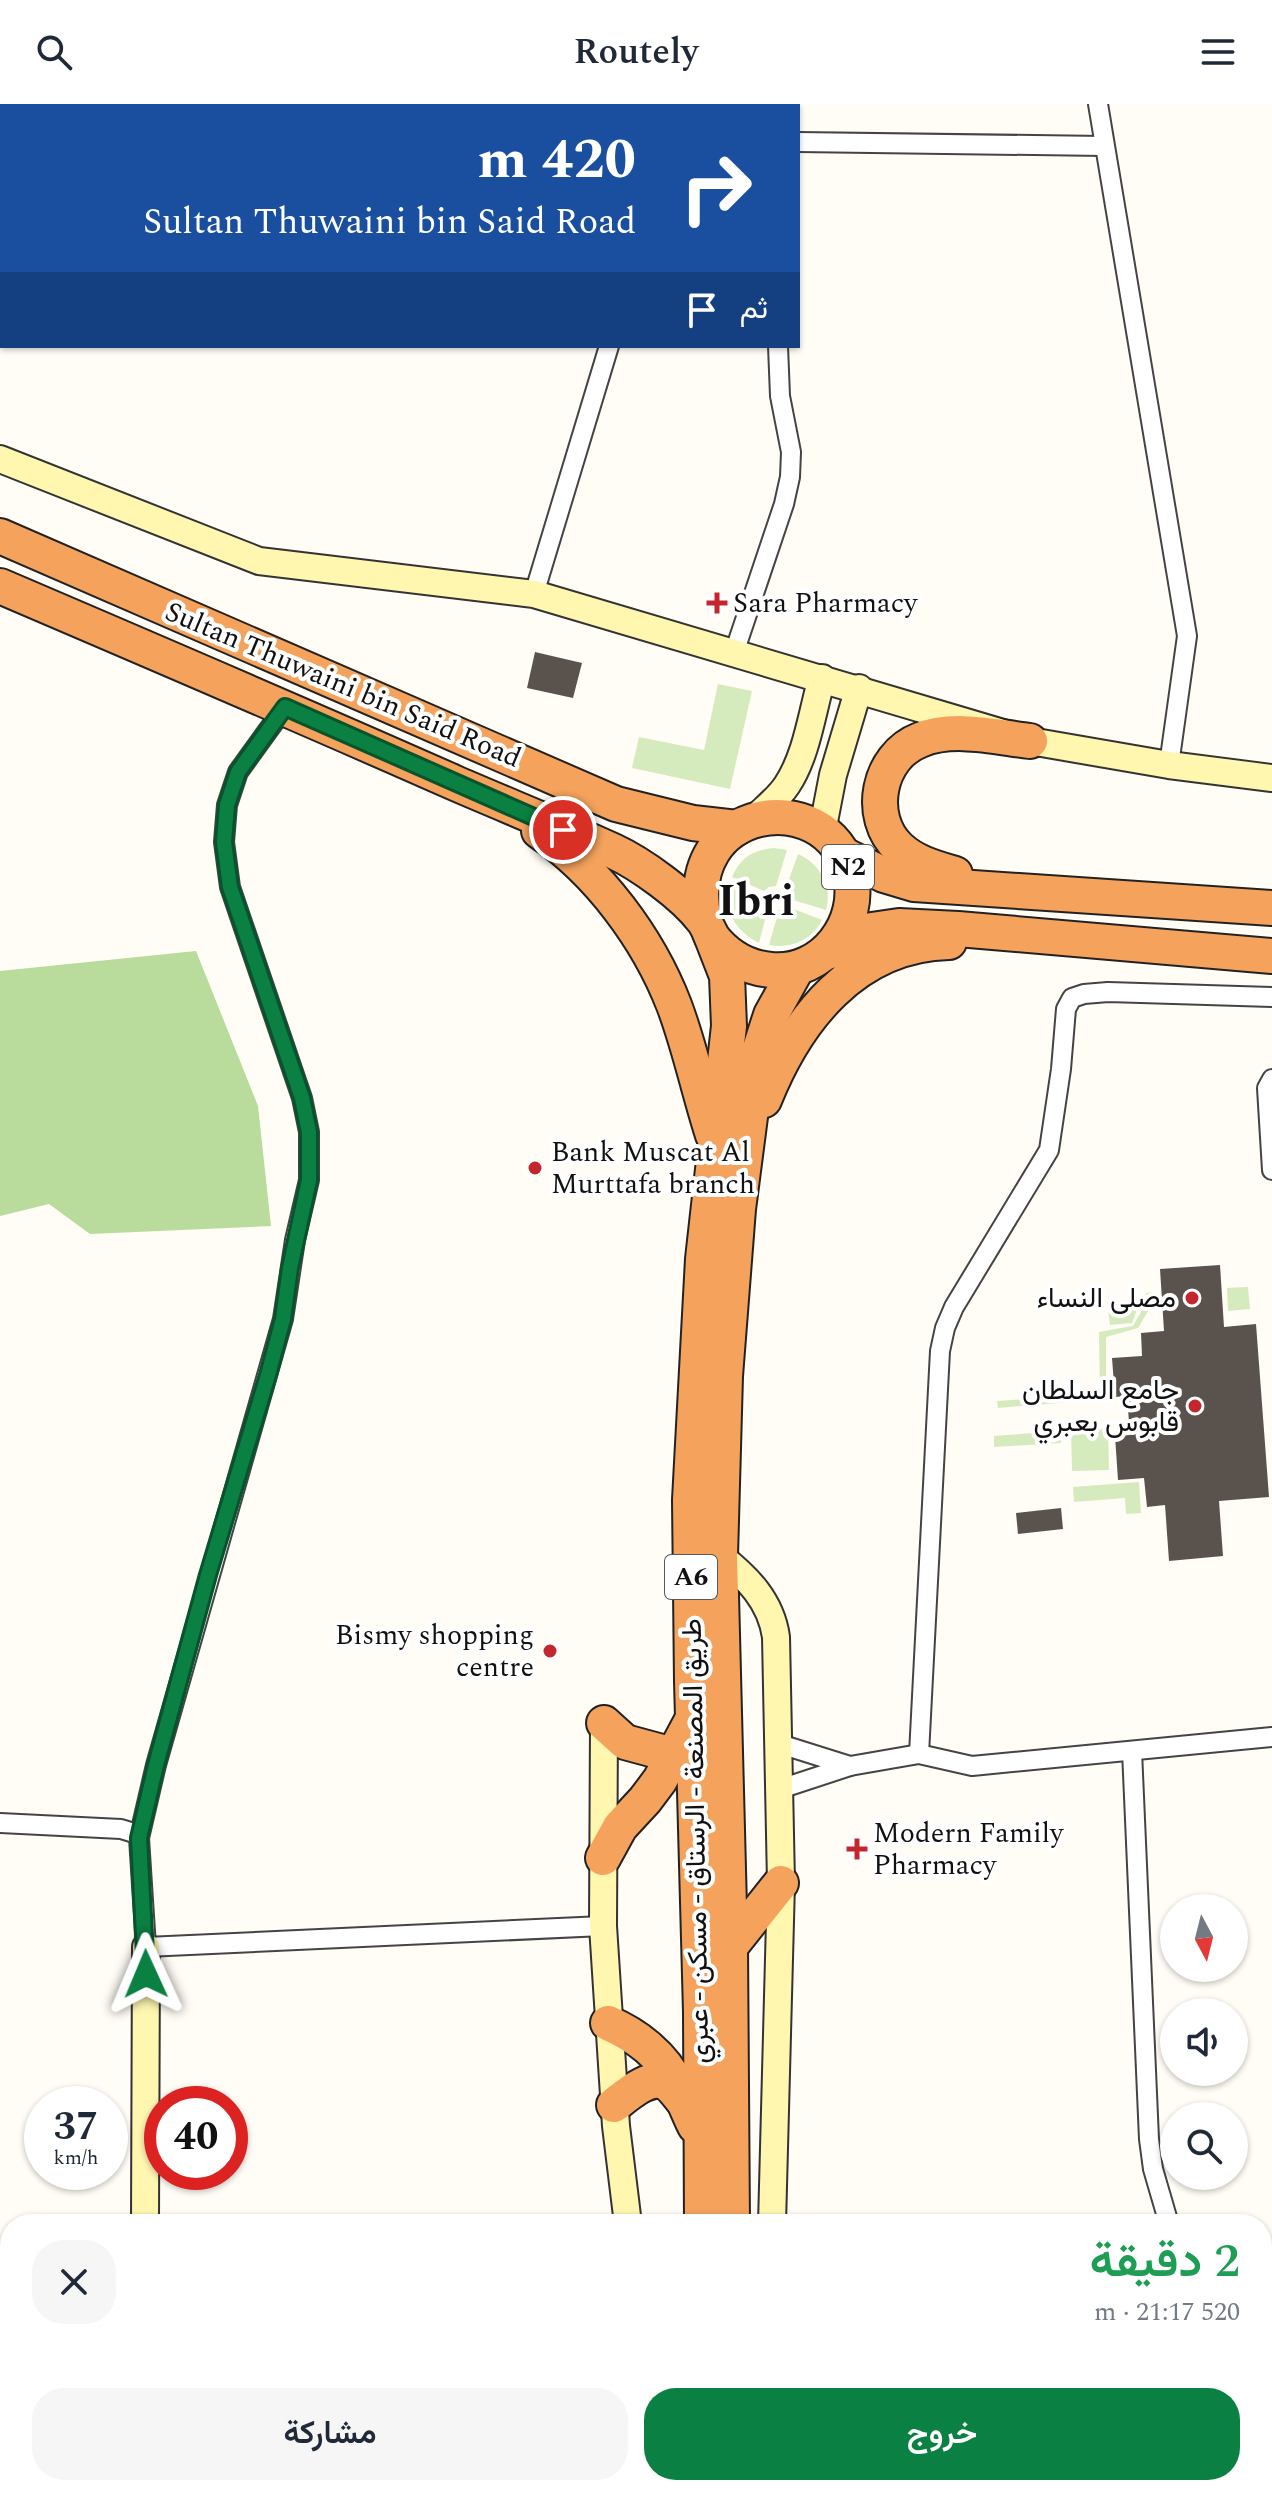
<!DOCTYPE html>
<html lang="ar">
<head>
<meta charset="utf-8">
<style>
	:root { --surface:#fff; --page:#f6f6f7; --text:#1f2937; --muted:#747a83; --accent:#0b8043 }
	body { margin:0; font-family:Spectral,Vazirmatn,serif; background:var(--page); color:var(--text); direction:rtl; height:100vh; display:flex; flex-direction:column; font-size:30px; white-space:nowrap }
	* { box-sizing:border-box; margin:0 }
	p { font-size:26px; color:var(--muted) }
	.icon { flex:none; width:44px; height:44px; fill:none; stroke:currentColor; stroke-width:2; stroke-linecap:round; stroke-linejoin:round }
	.map { position:relative; flex:1; overflow:hidden; direction:ltr }
	.panel { position:absolute; left:0px; top:2110px; width:1272px; height:282px; display:flex; flex-direction:column; background:var(--surface); border-radius:32px 32px 0 0; box-shadow:0 2px 6px #0004; direction:rtl }
	.panel>* { flex:none }
	.banner { position:absolute; left:0px; top:0px; width:800px; height:244px; box-shadow:0 2px 6px #0004; direction:rtl; background:#1a4fa0; color:#fff; overflow:hidden }
	.needle { width:52px; rotate:173deg }
	.buttons { position:absolute; left:1160px; top:1790px; display:grid; gap:16px }
	.buttons a { display:grid; place-items:center; width:88px; height:88px; border-radius:50%; background:var(--surface); box-shadow:0 2px 6px #0004; font-size:40px }
	.speed { position:absolute; left:24px; top:1982px; display:flex; gap:16px; font-size:40px; font-weight:700; text-align:center }
	.speed>* { display:grid; place-content:center; width:104px; height:104px; border-radius:50%; background:var(--surface); box-shadow:0 2px 6px #0004; line-height:1 }
	.speed small { font-size:20px; font-weight:400 }
	.speed .limit { border:12px solid #d22; background:#fff; color:#111 }
	.pin { position:absolute; display:grid; place-items:center; width:68px; height:68px; color:#fff; margin:-34px; border:4px solid #fff; border-radius:50%; box-shadow:0 2px 8px #0007 }
	.me { position:absolute; width:88px; margin:-44px; rotate:359deg; stroke-linejoin:round; filter:drop-shadow(0 0 6px #0008) }
	.turn { display:flex; align-items:center; gap:28px; height:168px; padding:0 32px; font-size:36px }
	.turn .icon { width:104px; height:104px; stroke-width:2.5 }
	.turn b { display:block; font-size:56px; line-height:68px }
	.then { display:flex; align-items:center; height:76px; padding:0 32px; background:#0003; gap:16px; font-size:30px }
	.round { display:grid; place-items:center; flex:none; width:84px; height:84px; border-radius:32px; background:var(--page) }
	.headline { display:flex; align-items:center; justify-content:space-between; height:136px; padding:0 32px }
	h1 { font-size:48px; font-weight:600; line-height:60px; color:#1e9e55 }
	.action { display:flex; gap:16px; margin-top:auto; padding:16px 32px }
	.action a { flex:1; height:92px; border-radius:32px; background:var(--accent); color:#fff; font-size:32px; font-weight:600; line-height:92px; text-align:center }
	.action a+a { background:var(--page); color:var(--text) }
	header { display:flex; justify-content:space-between; align-items:center; height:104px; padding:0 32px; background:var(--surface); font-size:36px; font-weight:600 }
	.map>svg:first-child { display:block }
	.green { fill:#d5ebbd }
	.forest { fill:#b9dc9c }
	.building { fill:#5a524d }
	.lines { fill:none; stroke-linecap:round; stroke-linejoin:round }
	.street-casing { stroke:#444; stroke-width:22 }
	.secondary-casing { stroke:#333; stroke-width:30 }
	.highway-casing { stroke:#222; stroke-width:38 }
	.street { stroke:#fff; stroke-width:18 }
	.secondary { stroke:#fff6b0; stroke-width:26 }
	.highway { stroke:#f5a25d; stroke-width:34 }
	.route-casing { stroke:#07532c; stroke-width:20 }
	.route { stroke:#0b8043; stroke-width:14 }
	.poi-dot { fill:#c4262e; stroke:#fff; stroke-width:3 }
	.labels { text-anchor:middle; dominant-baseline:central; stroke-width:8; stroke-linejoin:round; paint-order:stroke }
	.shield { fill:#fff; stroke:#585858; stroke-width:2 }
	.shield-label { font-size:26px; font-weight:bold; fill:#111 }
	.poi-label { font-size:28px; fill:#111; stroke:#fff; text-anchor:start }
	.street-label { font-size:28px; fill:#111; stroke:#fff }
	.town-label { font-size:44px; font-weight:bold; fill:#111; stroke:#fff }
</style>
</head>
<body>
<header><svg class="icon" aria-label="menu" viewBox="0 0 24 24"><path d="M4 6h16M4 12h16M4 18h16"/></svg>Routely<svg class="icon" aria-label="search" viewBox="0 0 24 24"><circle cx="10" cy="10" r="6"/><path d="M15 15l6 6"/></svg></header>
<div class="map">
<svg width="1272" height="2391" viewBox="0 0 1272 2391">
	<rect width="100%" height="100%" fill="#fffdf5"/>
	<g class="green">
		<path d="M718,580L752,587L730,685L632,664L639,633L704,646Z"/>
		<path d="M774,744L787,746L776,782L769,783L764,787L732,773C740,754 753,746 774,744Z"/>
		<path d="M798,750C820,760 833,782 826,806L790,795L786,784Z"/>
		<path d="M729,783L765,795L768,804L759,839C738,829 722,807 729,783Z"/>
		<path d="M788,803L822,816C812,836 791,845 769,841L779,806Z"/>
		<path d="M1248,1183L1250,1205L1228,1207L1227,1184Z"/>
		<path d="M1152,1188L1153,1199L1138,1224L1106,1233V1295L998,1304L997,1297L1100,1290L1099,1228L1133,1222L1146,1199V1189Z"/>
		<path d="M1141,1195L1132,1219L1110,1221L1107,1198Z"/>
		<path d="M1108,1325L1109,1366L1072,1367L1071,1326Z"/>
		<path d="M1061,1327V1339L994,1343V1332Z"/>
		<path d="M1139,1378L1141,1409L1126,1410L1125,1394L1074,1398L1073,1383Z"/>
	</g>
	<g class="forest">
		<path d="M196,847L258,1002L271,1122L90,1130L49,1100L0,1112V867Z"/>
		<path d="M10,2371V2382H85L83,2391H0V2386Z"/>
	</g>
	<g class="building">
		<path d="M535,548L582,559L573,594L527,584Z"/>
		<path d="M1220,1161L1224,1223L1256,1220L1269,1393L1219,1397L1223,1452L1169,1457L1165,1401L1147,1403L1144,1374L1118,1376L1115,1332L1130,1331L1127,1292L1115,1293L1112,1254L1142,1252L1141,1229L1164,1227L1160,1165Z"/>
		<path d="M1061,1404L1063,1425L1018,1430L1016,1409Z"/>
	</g>
	<g class="lines">
		<defs>
			<g id="street">
				<path d="M407,0L408,2"/>
				<path d="M1098,0L1187,532L1169,661"/>
				<path d="M798,38L1104,42"/>
				<path d="M534,490L609,242"/>
				<path d="M734,549L784,400L790,373L791,348L780,292L778,242"/>
				<path d="M1272,975L1267,984L1272,1066"/>
				<path d="M780,1640L850,1662"/>
				<path d="M1132,1647L1149,2035L1153,2065L1169,2120"/>
				<path d="M919,1650L940,1247L945,1224L954,1203L1049,1046L1061,965L1066,905L1072,894L1084,890L1108,888L1272,893"/>
				<path d="M780,1685L850,1662L919,1650L972,1662L1272,1633"/>
				<path d="M0,1719L121,1725L134,1729L139,1734L146,1843L603,1822"/>
				<path d="M139,1734L156,1661L283,1215L295,1136L309,1076V1028L302,994L230,783L224,738L227,701L238,668L285,603"/>
				<path d="M1262,2319L1272,2340"/>
			</g>
			<g id="secondary">
				<path d="M0,355L259,457L534,490L1030,637L1169,661L1272,674"/>
				<path d="M752,717C764,705 778,695 787,681C807,651 812,608 822,574"/>
				<path d="M822,728L833,671L859,584"/>
				<path d="M720,1452C747,1473 771,1497 776,1533L781,1779L772,2120"/>
				<path d="M604,1619L603,1822L616,2022L628,2120"/>
				<path d="M145,2120L146,1843"/>
				<path d="M659,2382L660,2391"/>
				<path d="M783,2382L784,2391"/>
				<path d="M97,2391L100,2382"/>
			</g>
			<g id="highway">
				<path d="M0,432L616,700L693,719L737,724"/>
				<path d="M0,482C152,547 304,612 455,679C508,702 561,723 613,747C641,760 684,791 703,816C707,821 709,827 712,833C727,852 747,864 771,866C823,871 863,818 850,769C826,678 679,701 704,816"/>
				<path d="M539,727C598,767 648,834 674,901C690,943 699,988 713,1031"/>
				<path d="M842,750L884,771L914,780L1272,804"/>
				<path d="M955,770C935,764 915,759 899,744C866,713 878,652 920,636C953,622 996,633 1030,637"/>
				<path d="M831,847L865,827L899,822L958,825L1272,852"/>
				<path d="M764,996C796,916 854,840 949,838"/>
				<path d="M604,1619L625,1638L673,1651"/>
				<path d="M603,1754L620,1723L645,1696L660,1676L691,1618"/>
				<path d="M730,1843L781,1779"/>
				<path d="M608,1919C636,1931 664,1952 677,1981C683,1994 688,2008 695,2022"/>
				<path d="M614,2001C626,1992 649,1970 666,1979C672,1982 679,1992 684,1998"/>
				<path d="M702,2120L701,1908L692,1577L690,1396L703,1155L729,922L727,872L711,831"/>
				<path d="M732,2120L730,1843L720,1452L725,1272L738,1105L758,951L771,911L797,864"/>
				<path d="M715,2382L716,2391"/>
				<path d="M746,2382L747,2391"/>
			</g>
		</defs>
		<use href="#street" class="street-casing"/>
		<use href="#secondary" class="secondary-casing"/>
		<use href="#highway" class="highway-casing"/>
		<use href="#street" class="street"/>
		<use href="#secondary" class="secondary"/>
		<use href="#highway" class="highway"/>
	</g>
	<g class="lines">
		<defs>
			<path id="route" d="M146,1870L139,1734L156,1661L208,1471L268,1271L283,1215L290,1164L309,1076V1028L302,994L230,783L224,738L227,701L238,668L285,603L563,726"/>
		</defs>
		<use href="#route" class="route-casing"/>
		<use href="#route" class="route"/>
	</g>
	<g class="poi-dot">
		<path d="M713 487h8v8h8v8h-8v8h-8v-8h-8v-8h8z"/>
		<circle cx="535" cy="1064" r="8"/>
		<circle cx="1192" cy="1194" r="8"/>
		<circle cx="1195" cy="1302" r="8"/>
		<circle cx="550" cy="1547" r="8"/>
		<path d="M853 1733h8v8h8v8h-8v8h-8v-8h-8v-8h8z"/>
	</g>
	<g class="labels">
		<g class="shield">
			<rect x="822" y="741" width="52" height="44" rx="6"/>
			<rect x="665" y="1451" width="52" height="44" rx="6"/>
		</g>
		<g class="shield-label">
			<text x="848" y="763">N2</text>
			<text x="691" y="1473">A6</text>
		</g>
		<g class="poi-label">
			<text x="733" y="499">Sara Pharmacy</text>
			<text x="551" y="1048">Bank Muscat Al<tspan x="551" dy="32">Murttafa branch</tspan></text>
			<text x="1176" y="1194" text-anchor="end">مصلى النساء</text>
			<text x="1179" y="1286" text-anchor="end">جامع السلطان<tspan x="1179" dy="32">قابوس بعبري</tspan></text>
			<text x="534" y="1531" text-anchor="end">Bismy shopping<tspan x="534" dy="32">centre</tspan></text>
			<text x="873" y="1729">Modern Family<tspan x="873" dy="32">Pharmacy</tspan></text>
		</g>
		<g class="street-label">
			<text transform="translate(343 581) rotate(23)">Sultan Thuwaini bin Said Road</text>
			<text transform="translate(696 1737) rotate(-91)">طريق المصنعة - الرستاق - مسكن - عبري</text>
		</g>
		<g class="town-label">
			<text x="756" y="797">Ibri</text>
		</g>
	</g>
</svg>
<div class="buttons">
<a><svg class="needle" viewBox="-14 -14 28 28"><path d="M0-13l5 13h-10z" fill="#e53935"/><path d="M0 13l5-13h-10z" fill="#747a83"/></svg></a>
<a><svg class="icon" aria-label="sound" viewBox="0 0 24 24"><path d="M4 9h4l5-4v14l-5-4H4zM17 9q2 3 0 6"/></svg></a>
<a><svg class="icon" aria-label="search" viewBox="0 0 24 24"><circle cx="10" cy="10" r="6"/><path d="M15 15l6 6"/></svg></a>
</div>
<div class="speed"><div>37<small>km/h</small></div><div class="limit">40</div></div>
<div class="pin" style="left:563px;top:726px;background:#d93025"><svg class="icon" aria-label="arrive" viewBox="0 0 24 24"><path d="M6 21V4h12l-3 4 3 4H6"/></svg></div>
<svg class="me" style="left:146px;top:1870px" viewBox="-20 -20 40 40"><path d="M0-17L14 15 0 8-14 15z" fill="#0b8043" stroke="#fff" stroke-width="4"/></svg>
<div class="banner">
<div class="turn"><svg class="icon" aria-label="right" viewBox="0 0 24 24"><path d="M7 20v-9h11M14 6l5 5-5 5"/></svg><div><b>420 m</b>Sultan Thuwaini bin Said Road</div></div>
<div class="then">ثم<svg class="icon" aria-label="arrive" viewBox="0 0 24 24"><path d="M6 21V4h12l-3 4 3 4H6"/></svg></div>
</div>
<section class="panel">
<div class="headline"><div><h1>2 دقيقة</h1><p>520 m · 21:17</p></div><a class="round"><svg class="icon" aria-label="close" viewBox="0 0 24 24"><path d="M6 6l12 12M18 6L6 18"/></svg></a></div>
<div class="action"><a>خروج</a><a>مشاركة</a></div>
</section>
</div>
</body>
</html>
